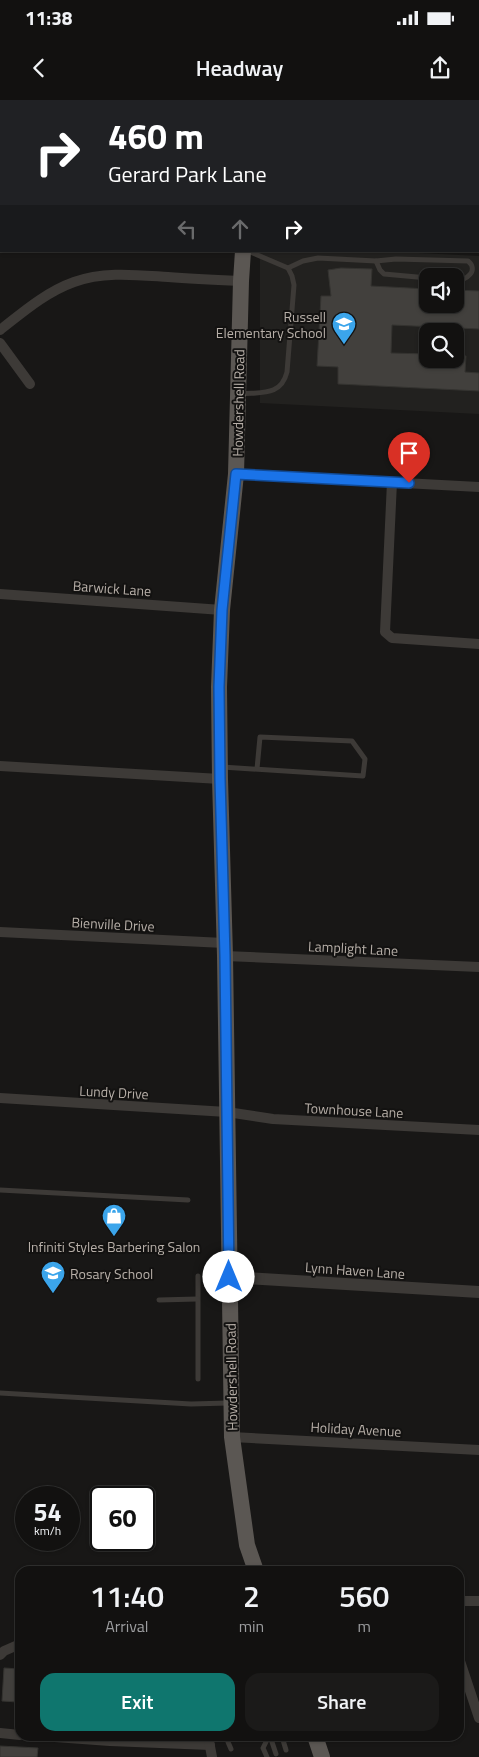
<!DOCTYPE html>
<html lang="en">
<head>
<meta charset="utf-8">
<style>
	:root { --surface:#121110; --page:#1b1a19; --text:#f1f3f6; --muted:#9c9d9f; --line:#313130; --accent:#0f766e }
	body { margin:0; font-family:"Titillium Web",sans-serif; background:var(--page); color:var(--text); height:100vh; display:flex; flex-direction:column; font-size:19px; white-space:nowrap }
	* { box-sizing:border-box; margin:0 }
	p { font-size:16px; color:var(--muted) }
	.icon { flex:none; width:28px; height:28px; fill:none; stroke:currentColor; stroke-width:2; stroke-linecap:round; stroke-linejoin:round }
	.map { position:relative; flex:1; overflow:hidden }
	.details { position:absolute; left:15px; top:1466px; width:449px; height:175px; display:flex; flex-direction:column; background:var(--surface); border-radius:15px; box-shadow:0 1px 4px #0004,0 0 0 1px var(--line) }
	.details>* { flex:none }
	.hud { position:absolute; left:0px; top:0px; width:480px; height:152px; box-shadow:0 1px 4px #0004,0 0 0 1px var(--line); background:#202124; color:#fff; overflow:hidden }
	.controls { position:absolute; left:419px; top:168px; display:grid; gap:10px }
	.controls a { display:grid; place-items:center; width:45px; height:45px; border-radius:10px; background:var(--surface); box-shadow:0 1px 4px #0004,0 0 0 1px var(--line); font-size:25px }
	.speed { position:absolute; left:15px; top:1386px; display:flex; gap:10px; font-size:25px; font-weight:700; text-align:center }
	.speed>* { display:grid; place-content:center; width:65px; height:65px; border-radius:50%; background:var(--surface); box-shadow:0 1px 4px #0004,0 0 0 1px var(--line); line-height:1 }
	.speed small { font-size:12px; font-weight:400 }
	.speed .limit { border:2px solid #111; border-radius:8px; background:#fff; color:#111 }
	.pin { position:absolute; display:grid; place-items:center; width:42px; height:42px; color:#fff; margin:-51px -21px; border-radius:50% 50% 50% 0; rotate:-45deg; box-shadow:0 0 5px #0007 }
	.pin .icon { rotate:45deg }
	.me { position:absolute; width:55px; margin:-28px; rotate:0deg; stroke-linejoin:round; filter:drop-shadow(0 0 4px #0008) }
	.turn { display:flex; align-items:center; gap:18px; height:105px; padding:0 25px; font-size:22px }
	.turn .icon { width:65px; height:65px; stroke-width:2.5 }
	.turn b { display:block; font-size:35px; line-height:42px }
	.lanes { display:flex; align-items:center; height:48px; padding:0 25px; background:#0003; justify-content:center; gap:25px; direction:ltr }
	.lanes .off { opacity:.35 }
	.eta { display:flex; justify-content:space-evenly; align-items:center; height:85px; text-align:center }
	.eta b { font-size:30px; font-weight:600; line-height:35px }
	.primary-button { display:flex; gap:10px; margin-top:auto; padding:10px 25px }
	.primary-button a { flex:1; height:58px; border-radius:15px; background:var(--accent); color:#fff; font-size:20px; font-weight:600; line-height:58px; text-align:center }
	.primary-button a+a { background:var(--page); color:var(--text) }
	.status { display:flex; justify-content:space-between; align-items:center; height:35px; padding:0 25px; background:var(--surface); direction:ltr }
	.status svg { height:14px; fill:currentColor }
	header { display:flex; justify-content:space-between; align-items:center; height:65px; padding:0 25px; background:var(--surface); font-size:22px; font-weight:600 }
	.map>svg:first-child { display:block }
	.built { fill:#22211f; fill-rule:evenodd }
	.building { fill:#42403d; stroke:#343330 }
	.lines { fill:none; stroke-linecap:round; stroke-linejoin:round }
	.service { stroke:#3d3a37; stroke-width:5 }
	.minor { stroke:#3d3a37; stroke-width:10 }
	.tertiary { stroke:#3d3a37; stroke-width:12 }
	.primary { stroke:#5b5753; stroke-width:16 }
	.route-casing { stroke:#114b97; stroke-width:12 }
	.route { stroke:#1a73e8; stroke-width:9 }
	.labels { text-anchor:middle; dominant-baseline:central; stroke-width:4; stroke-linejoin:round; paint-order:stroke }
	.poi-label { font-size:14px; fill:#b7afa8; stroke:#131211; text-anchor:end }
	.street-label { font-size:14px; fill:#b7afa8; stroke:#131211 }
</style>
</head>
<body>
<div class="status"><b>11:38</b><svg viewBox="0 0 49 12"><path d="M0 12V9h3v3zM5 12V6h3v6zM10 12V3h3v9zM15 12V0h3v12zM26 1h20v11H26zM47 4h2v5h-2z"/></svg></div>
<header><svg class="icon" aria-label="back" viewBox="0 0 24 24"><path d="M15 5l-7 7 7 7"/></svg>Headway<svg class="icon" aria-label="share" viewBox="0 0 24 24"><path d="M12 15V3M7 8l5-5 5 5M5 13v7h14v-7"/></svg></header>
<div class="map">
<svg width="479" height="1657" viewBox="0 0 479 1657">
	<rect width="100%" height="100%" fill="#181716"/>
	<path class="built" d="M260,151H379L479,156V314L260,303ZM428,176H455V204H428ZM428,231H455V259H428Z"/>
	<g class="building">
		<path d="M341,168L372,169L371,186L428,189V204H455V190L479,191V229L392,225L391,253L428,254V259H455V255L466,256L465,272L479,273V291L338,284V267L317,266L321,196H331L328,170Z"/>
		<path d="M4,1568L20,1569L18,1602L2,1601Z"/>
		<path d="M0,1646L38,1648L37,1657H0Z"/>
	</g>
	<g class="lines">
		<g class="service">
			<path d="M389,1V0"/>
			<path d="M376,161L380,170L384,174L428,178"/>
			<path d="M288,168L303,161L318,158L376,161L396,159L468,161C479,170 467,181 455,180"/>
			<path d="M241,294C262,292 281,296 287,272L294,185L292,176L288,168L248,151"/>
			<path d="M222,667L363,676L365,659L352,641L260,637L257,669"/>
			<path d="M0,1090L188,1100"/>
			<path d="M198,1176V1279"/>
			<path d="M159,1200L197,1199"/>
			<path d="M0,1293L191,1304L228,1303"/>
			<path d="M240,1471L252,1469"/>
			<path d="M270,1636L283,1640L286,1650"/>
			<path d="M270,1636L276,1654"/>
			<path d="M231,1649L228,1642L231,1636"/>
			<path d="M267,1657L263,1648L269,1636"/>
		</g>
		<g class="minor">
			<path d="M81,0L83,1"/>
			<path d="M16,1L17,0"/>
			<path d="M0,19L1,18"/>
			<path d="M0,230C23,212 46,192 74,182C104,171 137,175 168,177C193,179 217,180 241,181"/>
			<path d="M0,243L30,284"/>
			<path d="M236,374L479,387"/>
			<path d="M392,382L385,532L392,538L479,544"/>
			<path d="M0,494L222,510"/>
			<path d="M0,666L220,679"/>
			<path d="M0,832L224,843"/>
			<path d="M225,856L479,867"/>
			<path d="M0,998L227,1012L273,1019L479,1030"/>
			<path d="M232,1337L479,1350"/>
			<path d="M459,1501H479"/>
			<path d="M0,1555L4,1551L20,1544"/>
			<path d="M459,1558L479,1618"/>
			<path d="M0,1633L20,1635"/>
			<path d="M41,1636L110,1641L210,1645"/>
			<path d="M208,1636L212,1657"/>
		</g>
		<path class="tertiary" d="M229,1177L479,1192"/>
		<g class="primary">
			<path d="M252,1V0"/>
			<path d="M243,151L241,181L236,374L222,510L219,587L220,679L225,856L232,1337L247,1445L256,1471"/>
			<path d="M315,1636L322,1657"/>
		</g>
	</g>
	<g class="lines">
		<defs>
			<path id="route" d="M229,1177L225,856L220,679L219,587L222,510L236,374L409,383"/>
		</defs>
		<use href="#route" class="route-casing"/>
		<use href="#route" class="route"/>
	</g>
	<defs>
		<symbol id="school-pin" viewBox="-11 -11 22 30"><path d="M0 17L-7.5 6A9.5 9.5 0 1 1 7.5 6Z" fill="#3ba5eb" stroke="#131211"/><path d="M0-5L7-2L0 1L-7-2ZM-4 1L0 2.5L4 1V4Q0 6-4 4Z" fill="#fff"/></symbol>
		<symbol id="shop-pin" viewBox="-11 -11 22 30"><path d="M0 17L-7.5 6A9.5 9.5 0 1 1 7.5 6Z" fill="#3ba5eb" stroke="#131211"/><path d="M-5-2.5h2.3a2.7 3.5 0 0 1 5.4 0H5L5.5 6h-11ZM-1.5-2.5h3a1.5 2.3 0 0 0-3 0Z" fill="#fff"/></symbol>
	</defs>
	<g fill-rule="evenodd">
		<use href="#school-pin" x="330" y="210" width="28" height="38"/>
		<use href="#shop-pin" x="100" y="1102" width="28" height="38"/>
		<use href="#school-pin" x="39" y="1159" width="28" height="38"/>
	</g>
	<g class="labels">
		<g class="poi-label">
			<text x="326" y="216">Russell<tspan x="326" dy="16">Elementary School</tspan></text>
			<text x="114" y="1146" text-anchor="middle">Infiniti Styles Barbering Salon</text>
			<text x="70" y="1173" text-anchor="start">Rosary School</text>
		</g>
		<g class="street-label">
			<text transform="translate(238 303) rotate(-89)">Howdershell Road</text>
			<text transform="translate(112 488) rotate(4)">Barwick Lane</text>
			<text transform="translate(113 824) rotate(3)">Bienville Drive</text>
			<text transform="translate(353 848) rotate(3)">Lamplight Lane</text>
			<text transform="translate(114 992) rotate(3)">Lundy Drive</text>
			<text transform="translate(354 1010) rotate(3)">Townhouse Lane</text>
			<text transform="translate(355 1170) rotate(4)">Lynn Haven Lane</text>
			<text transform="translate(231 1277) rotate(-91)">Howdershell Road</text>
			<text transform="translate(356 1329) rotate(3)">Holiday Avenue</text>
		</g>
	</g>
</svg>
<div class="controls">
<a><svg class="icon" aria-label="sound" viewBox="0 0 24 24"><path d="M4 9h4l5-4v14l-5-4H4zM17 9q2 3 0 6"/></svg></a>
<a><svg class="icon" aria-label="search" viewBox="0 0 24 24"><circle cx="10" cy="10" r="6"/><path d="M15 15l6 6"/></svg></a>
</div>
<div class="speed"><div>54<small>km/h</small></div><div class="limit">60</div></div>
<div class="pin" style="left:409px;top:383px;background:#d93025"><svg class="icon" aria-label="arrive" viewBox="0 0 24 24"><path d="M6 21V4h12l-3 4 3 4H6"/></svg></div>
<svg class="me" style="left:229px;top:1177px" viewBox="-20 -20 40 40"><circle r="19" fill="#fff"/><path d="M0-13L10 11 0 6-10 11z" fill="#1a73e8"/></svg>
<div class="hud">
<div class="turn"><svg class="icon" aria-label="right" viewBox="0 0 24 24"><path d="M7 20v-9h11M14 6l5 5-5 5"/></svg><div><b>460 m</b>Gerard Park Lane</div></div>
<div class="lanes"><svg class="icon off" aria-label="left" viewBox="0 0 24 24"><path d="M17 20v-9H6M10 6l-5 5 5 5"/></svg><svg class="icon off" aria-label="ahead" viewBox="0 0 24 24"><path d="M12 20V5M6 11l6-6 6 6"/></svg><svg class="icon" aria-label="right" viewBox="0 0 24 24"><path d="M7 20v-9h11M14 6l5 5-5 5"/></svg></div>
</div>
<section class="details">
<div class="eta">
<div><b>11:40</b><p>Arrival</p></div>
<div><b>2</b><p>min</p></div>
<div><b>560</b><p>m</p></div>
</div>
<div class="primary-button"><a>Exit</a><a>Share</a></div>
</section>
</div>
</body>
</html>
